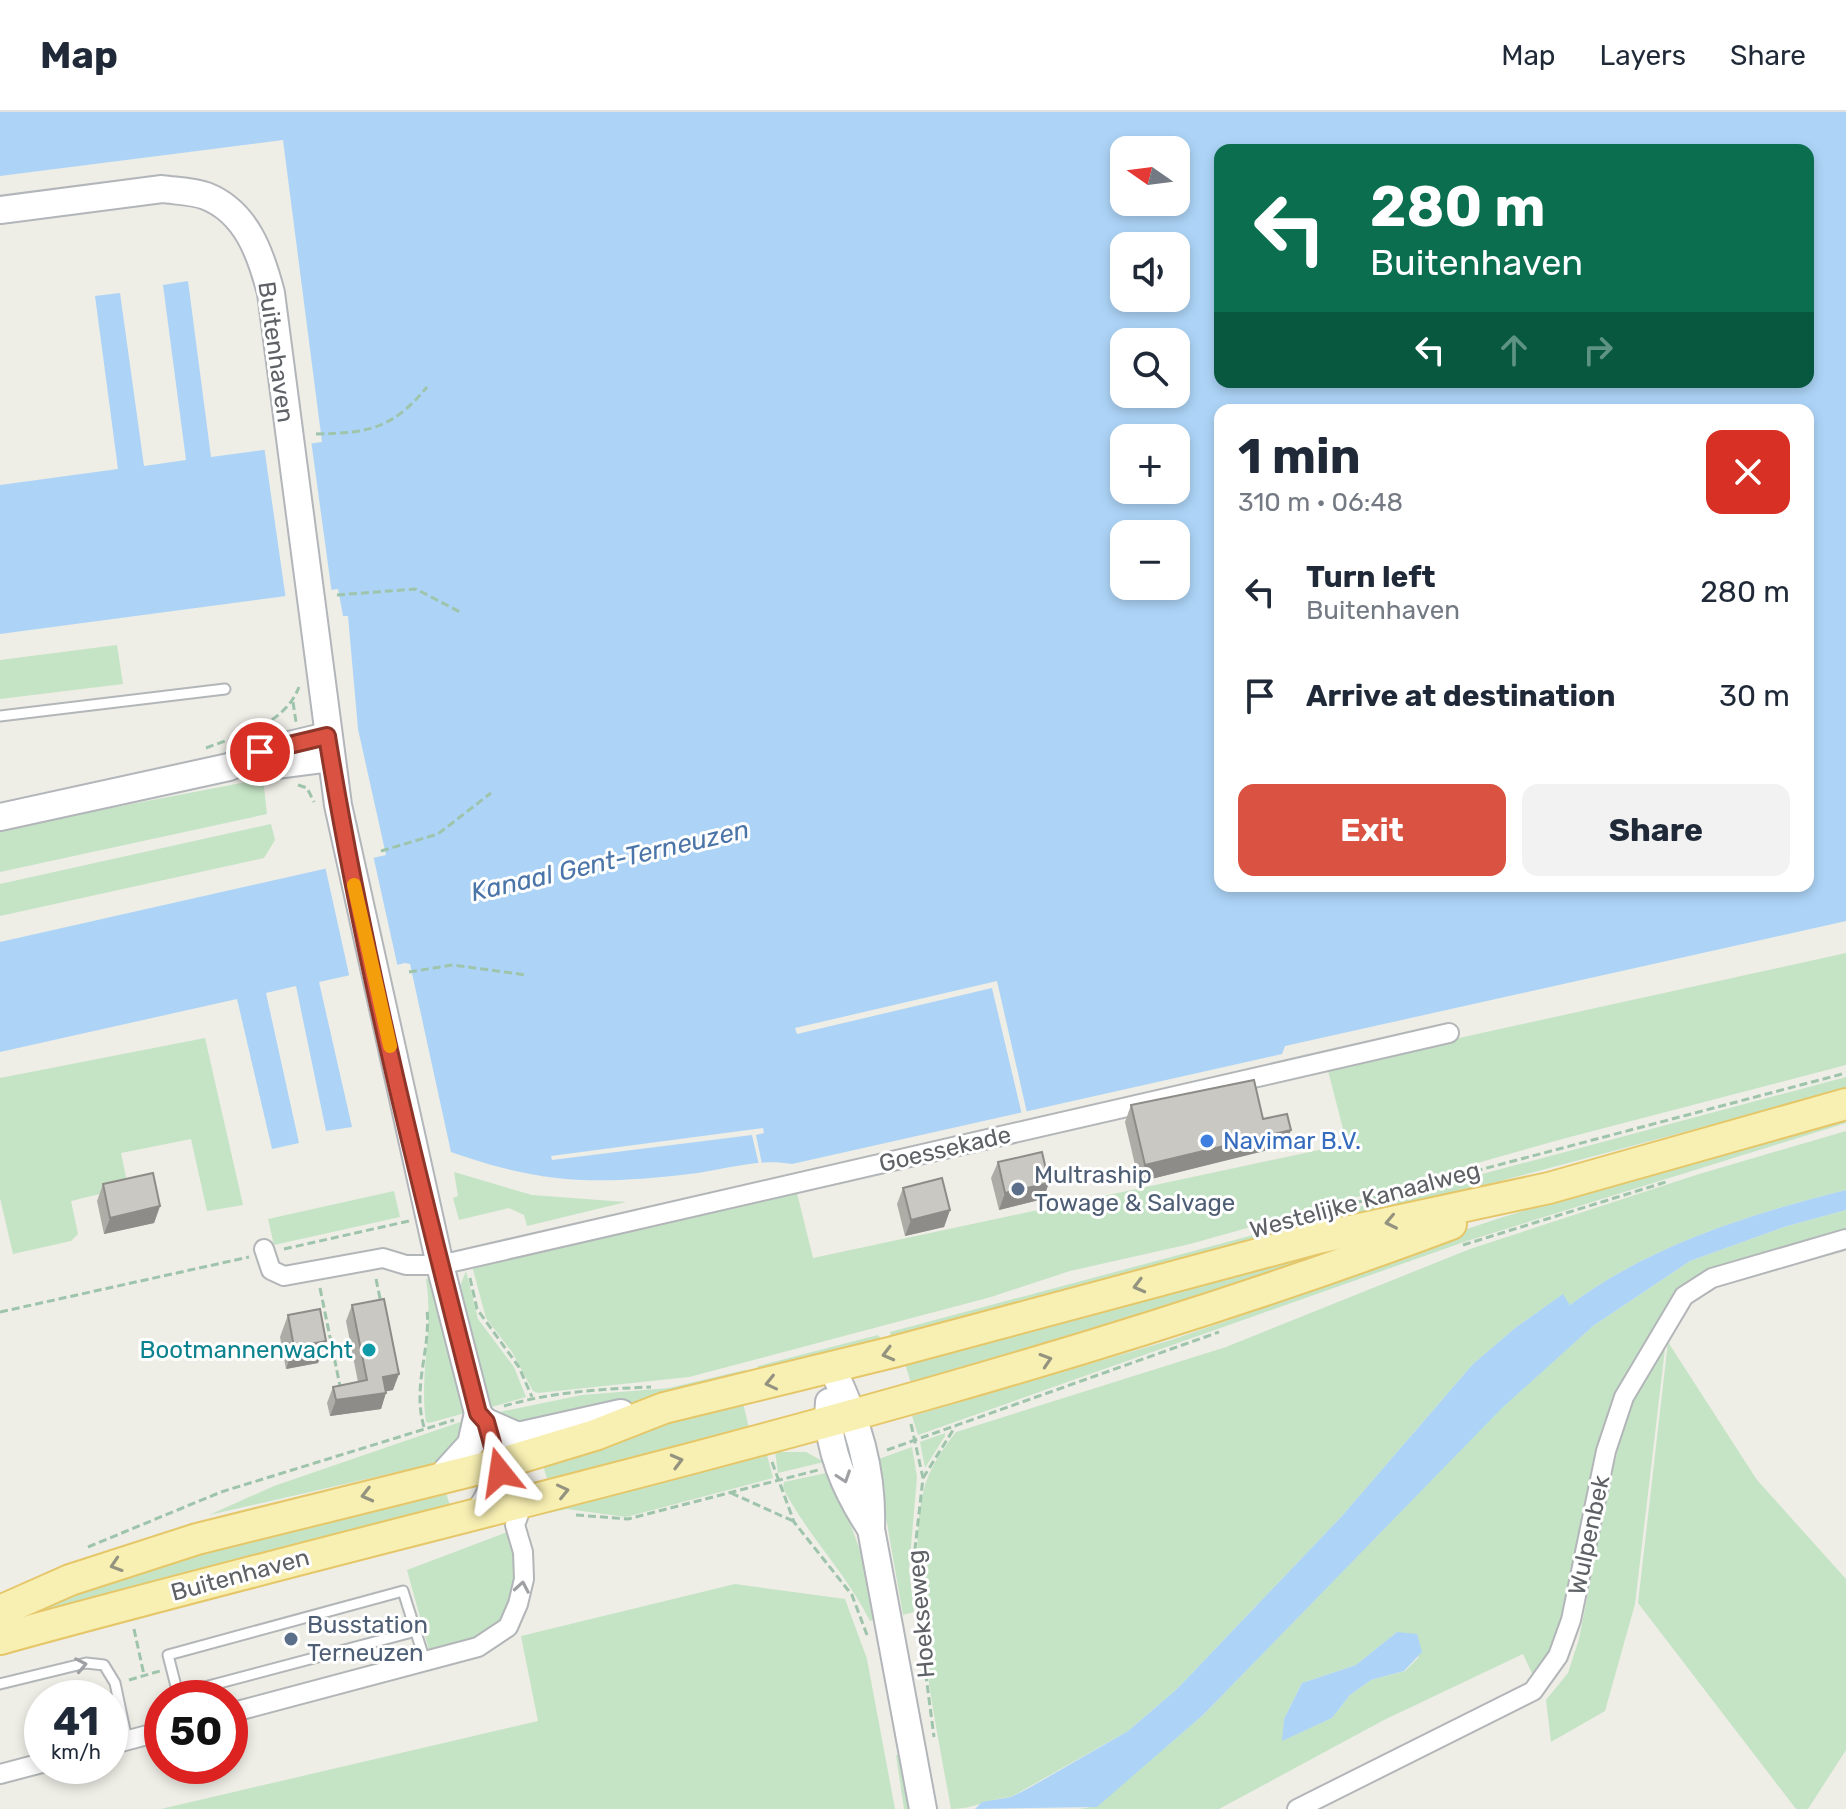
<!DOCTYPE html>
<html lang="en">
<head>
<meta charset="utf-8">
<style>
	:root { --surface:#fff; --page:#f2f2f3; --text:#1f2937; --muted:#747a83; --line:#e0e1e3; --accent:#da5241 }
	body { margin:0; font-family:Rubik,sans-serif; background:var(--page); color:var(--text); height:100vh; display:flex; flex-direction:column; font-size:30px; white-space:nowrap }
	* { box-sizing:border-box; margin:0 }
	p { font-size:26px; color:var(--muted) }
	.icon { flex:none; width:44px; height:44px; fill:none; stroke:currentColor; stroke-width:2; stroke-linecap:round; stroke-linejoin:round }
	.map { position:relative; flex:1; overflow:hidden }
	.side { position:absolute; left:1214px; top:292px; width:600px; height:488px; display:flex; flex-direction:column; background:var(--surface); border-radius:16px; box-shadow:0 4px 12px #0003 }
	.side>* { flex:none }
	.banner { position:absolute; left:1214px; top:32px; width:600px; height:244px; border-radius:16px; box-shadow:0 4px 12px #0003; background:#0b6e4f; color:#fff; overflow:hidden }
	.needle { width:52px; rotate:284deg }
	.buttons { position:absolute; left:1110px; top:24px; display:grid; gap:16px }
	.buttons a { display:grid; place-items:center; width:80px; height:80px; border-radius:16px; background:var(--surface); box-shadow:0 4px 12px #0003; font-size:40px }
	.speed { position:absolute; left:24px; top:1568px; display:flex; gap:16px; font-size:40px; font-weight:700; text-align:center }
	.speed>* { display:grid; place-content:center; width:104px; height:104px; border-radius:50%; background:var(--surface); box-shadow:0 4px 12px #0003; line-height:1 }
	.speed small { font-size:20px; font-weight:400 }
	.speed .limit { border:12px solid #d22; background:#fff; color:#111 }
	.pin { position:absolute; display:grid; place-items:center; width:68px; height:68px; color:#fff; margin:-34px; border:4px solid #fff; border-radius:50%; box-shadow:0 2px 8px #0007 }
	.me { position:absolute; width:88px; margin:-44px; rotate:345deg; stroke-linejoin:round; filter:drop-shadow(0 0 6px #0008) }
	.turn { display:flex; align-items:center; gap:28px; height:168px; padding:0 24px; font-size:36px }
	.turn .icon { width:104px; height:104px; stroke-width:2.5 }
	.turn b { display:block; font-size:56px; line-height:68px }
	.lanes { display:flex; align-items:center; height:76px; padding:0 24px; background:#0003; justify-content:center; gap:40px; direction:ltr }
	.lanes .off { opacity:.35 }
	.round { display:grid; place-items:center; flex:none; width:84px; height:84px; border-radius:16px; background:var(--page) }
	.head { display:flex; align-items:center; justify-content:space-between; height:136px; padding:0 24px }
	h1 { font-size:48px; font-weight:700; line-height:60px }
	.action { display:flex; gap:16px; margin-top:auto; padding:16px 24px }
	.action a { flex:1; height:92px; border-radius:16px; background:var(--accent); color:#fff; font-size:32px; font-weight:700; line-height:92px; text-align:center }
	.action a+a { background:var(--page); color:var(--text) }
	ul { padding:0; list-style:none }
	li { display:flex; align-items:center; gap:24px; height:104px; padding:0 24px }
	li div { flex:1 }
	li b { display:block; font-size:30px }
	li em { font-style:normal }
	header { display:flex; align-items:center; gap:48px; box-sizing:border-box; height:112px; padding:0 40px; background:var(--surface); border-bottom:2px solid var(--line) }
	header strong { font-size:38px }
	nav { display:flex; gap:44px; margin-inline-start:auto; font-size:28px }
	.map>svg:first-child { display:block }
	.green { fill:#c5e4c6; fill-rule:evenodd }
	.water { fill:#add4f7; fill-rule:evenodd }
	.pier { fill:#eeede6 }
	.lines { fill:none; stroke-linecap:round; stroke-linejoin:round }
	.service-casing { stroke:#b3b6b9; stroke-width:13 }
	.minor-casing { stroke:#b3b6b9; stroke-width:22 }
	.secondary-casing { stroke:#b2b5b9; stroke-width:30 }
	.primary-casing { stroke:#e5c769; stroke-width:34 }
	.path { stroke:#9ec4ab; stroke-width:3; stroke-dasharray:8 4; stroke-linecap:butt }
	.service { stroke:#fff; stroke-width:9 }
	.minor { stroke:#fff; stroke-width:18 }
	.secondary { stroke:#fff; stroke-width:26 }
	.primary { stroke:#f8efb2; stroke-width:30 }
	.wall { fill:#aeaca7 }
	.shaded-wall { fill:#8d8c88 }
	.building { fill:#cac8c2; stroke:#8d8c88; stroke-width:2 }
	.oneway { stroke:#949380 }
	.oneway2 { stroke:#9ea0a3 }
	.route-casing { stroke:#8e352a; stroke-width:20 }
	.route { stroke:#da5241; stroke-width:14 }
	.slow { stroke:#f59e0b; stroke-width:14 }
	.shop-dot { fill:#3f7fe0; stroke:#fff; stroke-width:3 }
	.service-dot { fill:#5c6f8a; stroke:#fff; stroke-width:3 }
	.culture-dot { fill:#0f9aa8; stroke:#fff; stroke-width:3 }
	.labels { text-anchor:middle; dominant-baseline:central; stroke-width:6; stroke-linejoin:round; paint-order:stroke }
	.street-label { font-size:24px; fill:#5e6165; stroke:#fff }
	.shop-label { font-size:24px; fill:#366cbe; stroke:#fff; text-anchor:start }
	.service-label { font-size:24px; fill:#4e5e75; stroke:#fff; text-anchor:start }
	.culture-label { font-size:24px; fill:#0d838f; stroke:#fff; text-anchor:end }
	.water-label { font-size:26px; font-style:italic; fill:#4b75a8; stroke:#fff }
</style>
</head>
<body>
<header>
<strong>Map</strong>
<nav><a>Map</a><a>Layers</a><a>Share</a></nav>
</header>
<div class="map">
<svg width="1846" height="1697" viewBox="0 0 1846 1697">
	<rect width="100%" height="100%" fill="#eeede6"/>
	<g class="green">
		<path d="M117,533L123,572L0,587V548Z"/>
		<path d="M263,667L267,702L0,760V717Z"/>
		<path d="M271,712L275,728L264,746L0,804V772Z"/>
		<path d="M1846,841V953L1566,1026L1190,1132L1070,1159L991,1185L689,1265L538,1281L533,1279L512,1240L486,1206L472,1154L797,1081L813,1146L1347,1032L1327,955Z"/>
		<path d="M205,926L243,1093L207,1099L191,1027L121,1041L128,1075L71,1089L78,1122L71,1129L13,1142L0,1086V966Z"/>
		<path d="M1846,965V977L893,1231L890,1220Z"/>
		<path d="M1846,999V1011L1464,1130L918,1323L912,1304L1171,1228L1261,1197L1377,1147L1497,1107Z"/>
		<path d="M1846,1019V1078C1750,1102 1650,1133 1570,1193L1562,1183L1515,1216L1473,1252L1341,1405L1177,1577L1128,1619L1011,1685C988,1687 974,1697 951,1697C936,1611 902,1455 925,1373C931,1354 944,1335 956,1320L1226,1235L1470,1137L1696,1063Z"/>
		<path d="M454,1060L532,1083L626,1090L527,1114L524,1103L509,1096L459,1108L453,1086L458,1084Z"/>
		<path d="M394,1079L400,1105L274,1133L268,1107Z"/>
		<path d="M1846,1098V1126L1727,1157L1648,1229L1551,1544L1535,1568L1523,1542L1384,1608L1219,1697H1079L1097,1694L1203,1603L1501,1296L1593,1214L1690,1149L1784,1115ZM1397,1520L1419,1545L1405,1559L1371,1568L1350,1583L1332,1606L1283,1628L1284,1607L1302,1571L1356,1553Z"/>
		<path d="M1319,1139L1320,1146L1196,1190L912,1274L904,1249Z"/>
		<path d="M466,1159L478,1207L514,1255L526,1285L488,1296L457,1182Z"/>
		<path d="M431,1166L465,1301L429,1311L426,1310C419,1262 434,1216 426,1167Z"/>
		<path d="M878,1223L886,1232L756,1260L758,1254Z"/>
		<path d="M1666,1228L1635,1492L1605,1599L1551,1630L1546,1588L1568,1561L1579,1527L1608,1378L1628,1296Z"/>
		<path d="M1668,1230L1757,1368L1846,1467V1638L1808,1697H1796L1638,1491Z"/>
		<path d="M745,1258L749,1267L520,1317L494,1301L582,1283L669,1276Z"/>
		<path d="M743,1291L749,1316L548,1370L540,1344Z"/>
		<path d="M466,1308L455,1342L428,1353L209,1403L274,1374Z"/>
		<path d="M945,1321V1324L925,1356L920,1330Z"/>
		<path d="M912,1335L917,1365L909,1457L914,1500L903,1503L876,1348Z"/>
		<path d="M775,1340H806L824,1350L778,1361Z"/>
		<path d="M767,1343L773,1366L626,1405L567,1397L530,1405L537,1397L568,1388Z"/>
		<path d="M831,1360L861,1441L874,1508L870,1509C846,1461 808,1424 783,1376L784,1370Z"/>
		<path d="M443,1371L451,1397L0,1516L117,1461Z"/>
		<path d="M510,1419C519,1467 521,1482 493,1524L429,1538L407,1458Z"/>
		<path d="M735,1472L845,1487L867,1547L895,1697H161L538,1609L521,1524Z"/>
		<path d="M896,1643H900L911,1697H904Z"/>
	</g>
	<g class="water">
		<path d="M0,0H1846V809L1285,934L1282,942L792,1052C754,1046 727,1058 689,1062C594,1073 542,1072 451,1040L410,852L405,851L319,870L352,1015L326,1019L296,874L266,881L299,1031L272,1037L237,887L0,940V830L386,743L358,617L348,504H343L338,477L0,522V373L118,357L95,184L120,181L144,354L186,348L163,173L188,169L211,345L322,330L283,28L0,64ZM1124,38H1176V90H1124ZM1220,38H1808V270H1220ZM1124,134H1176V186H1124ZM1124,230H1176V282H1124ZM1220,298H1808V774H1220ZM1124,326H1176V378H1124ZM1124,422H1176V474H1124Z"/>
		<path d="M1846,1078V1098L1784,1115L1690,1149L1593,1214L1502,1296L1203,1603L1097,1695L975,1697L982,1690L1011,1685L1029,1676L1128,1619L1177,1577L1341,1405L1473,1252L1515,1216L1563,1182L1570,1193C1650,1133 1750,1102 1846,1078Z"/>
		<path d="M1397,1520L1417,1522L1422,1540L1404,1559L1371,1568L1350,1583L1332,1606L1282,1629L1284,1607L1302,1571L1356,1553Z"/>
	</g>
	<g class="pier">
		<path d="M311,328L332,482L286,488L264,334Z"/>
		<path d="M373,743L398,856L350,867L325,754Z"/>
		<path d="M997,869L1027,1001L1022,1003L992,876L797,922L795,916Z"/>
		<path d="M763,1016L764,1021L756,1023L762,1052L759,1053L752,1023L552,1048L551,1044Z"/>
	</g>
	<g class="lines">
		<defs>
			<g id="service">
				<path d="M0,604L225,577"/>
				<path d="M0,1572L86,1551L104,1553L115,1571L127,1628"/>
				<path d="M178,1582L416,1519"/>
				<path d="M179,1586L168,1543L403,1479L425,1549"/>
			</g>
			<g id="minor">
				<path d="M264,1137L271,1158L284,1164L383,1146L406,1153H440L1449,921"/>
				<path d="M230,1601L478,1535L508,1515L518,1492L524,1467L523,1440L515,1413L524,1388"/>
				<path d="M110,1633L162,1619"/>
				<path d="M0,1662L42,1651"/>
				<path d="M1297,1697L1533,1579L1558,1544L1571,1508L1606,1339L1624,1285L1684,1184L1712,1166L1846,1127"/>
			</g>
			<g id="secondary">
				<path d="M0,98L162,77C176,79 193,79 206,84C247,100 261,143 271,181L338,693L440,1153L478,1301C506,1335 503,1365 480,1399"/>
				<path d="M253,656L330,646"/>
				<path d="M0,705L229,655L260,640L327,624"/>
				<path d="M832,1256C858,1309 873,1358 871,1417L923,1697"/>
				<path d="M829,1290C825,1334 847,1381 871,1417"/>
				<path d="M486,1310L518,1324L621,1301"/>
				<path d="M442,1364L471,1332L478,1301"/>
			</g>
			<g id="primary">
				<path d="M0,1499L70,1468L197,1427L499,1352L595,1323L664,1296L893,1240L1318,1126L1549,1076L1846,992"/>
				<path d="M0,1527C485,1393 979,1290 1451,1112"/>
			</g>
		</defs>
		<use href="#service" class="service-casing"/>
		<use href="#minor" class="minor-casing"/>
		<use href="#secondary" class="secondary-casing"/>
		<use href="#primary" class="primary-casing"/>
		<g class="path">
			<path d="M316,322C369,321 392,317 427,275"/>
			<path d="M337,483L416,477L460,500"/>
			<path d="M293,590L296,610"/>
			<path d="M206,636C242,622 284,613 299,575"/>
			<path d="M298,673L307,676L314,690"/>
			<path d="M381,739L438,722L491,681"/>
			<path d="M409,860L453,853L526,863"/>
			<path d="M1347,1093L1846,961"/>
			<path d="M1463,1133L1666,1070"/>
			<path d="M284,1137L409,1109"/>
			<path d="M470,1166L477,1197L519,1255L532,1285"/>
			<path d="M376,1167L381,1191"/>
			<path d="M320,1176L340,1274"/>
			<path d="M0,1200L249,1145"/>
			<path d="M504,1294C552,1280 601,1277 651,1275"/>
			<path d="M911,1312L923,1366L913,1455L915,1480L934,1625"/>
			<path d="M424,1315C412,1274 431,1238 427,1197"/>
			<path d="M887,1338L1219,1220"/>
			<path d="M772,1350L794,1410L852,1483L867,1523"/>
			<path d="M923,1366L955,1315"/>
			<path d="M731,1381L793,1409"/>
			<path d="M576,1403L628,1407L818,1358"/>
			<path d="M88,1435L221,1380L454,1308"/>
			<path d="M134,1517L144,1563"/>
			<path d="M129,1568L160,1559"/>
		</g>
		<use href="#service" class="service"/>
		<use href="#minor" class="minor"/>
		<use href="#secondary" class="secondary"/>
		<use href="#primary" class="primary"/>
	</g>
	<g class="wall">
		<path d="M1131,993L1263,1007L1291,1018L1284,1034L1139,1070L1125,1010Z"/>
		<path d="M998,1050L1049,1071L1043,1087L999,1098L991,1066Z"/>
		<path d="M103,1072L160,1094L154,1111L104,1122L97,1089Z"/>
		<path d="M903,1076L950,1098L944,1115L905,1124L897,1092Z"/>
		<path d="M352,1193L393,1278L386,1279L381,1297L330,1304L327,1291L333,1275L358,1270L346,1209Z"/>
		<path d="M288,1203L326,1229L318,1251L286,1257L280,1225Z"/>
	</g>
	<g class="shaded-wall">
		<path d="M1291,1018L1284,1034L1139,1070L1145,1053Z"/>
		<path d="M1049,1071L1043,1087L999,1098L1005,1081Z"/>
		<path d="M160,1094L154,1111L104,1122L110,1106Z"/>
		<path d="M950,1098L944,1115L905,1124L911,1108Z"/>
		<path d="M326,1229L318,1251L286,1257L294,1235Z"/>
		<path d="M399,1262L393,1278L378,1281L383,1265Z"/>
		<path d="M386,1281L381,1297L330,1304L336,1288Z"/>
	</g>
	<g class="building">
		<path d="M1254,968L1263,1007L1287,1002L1291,1018L1145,1053L1131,993Z"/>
		<path d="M1042,1040L1049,1071L1005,1081L998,1050Z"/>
		<path d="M153,1061L160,1094L110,1106L103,1072Z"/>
		<path d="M942,1066L950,1098L911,1108L903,1076Z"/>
		<path d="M384,1187L399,1262L383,1265L386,1281L336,1288L333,1275L367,1268L352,1193Z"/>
		<path d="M320,1197L326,1229L294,1235L288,1203Z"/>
	</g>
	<defs><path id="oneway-chevron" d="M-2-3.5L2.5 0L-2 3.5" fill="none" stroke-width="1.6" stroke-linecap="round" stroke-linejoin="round" transform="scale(2)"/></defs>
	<g class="oneway">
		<use href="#oneway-chevron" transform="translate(1391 1110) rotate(168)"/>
		<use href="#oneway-chevron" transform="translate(1139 1174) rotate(165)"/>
		<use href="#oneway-chevron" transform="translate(888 1242) rotate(165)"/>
		<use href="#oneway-chevron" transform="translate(1046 1248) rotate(-18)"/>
		<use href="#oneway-chevron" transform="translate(771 1271) rotate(167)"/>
		<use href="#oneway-chevron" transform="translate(677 1349) rotate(-15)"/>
		<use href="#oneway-chevron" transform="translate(563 1379) rotate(-13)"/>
		<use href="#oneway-chevron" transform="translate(367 1383) rotate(166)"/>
		<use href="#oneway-chevron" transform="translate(116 1453) rotate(162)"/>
	</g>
	<g class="oneway2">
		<use href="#oneway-chevron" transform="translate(844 1365) rotate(71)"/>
		<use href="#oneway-chevron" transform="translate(522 1475) rotate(-80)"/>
		<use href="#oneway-chevron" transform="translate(81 1553) rotate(-11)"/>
	</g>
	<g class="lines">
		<defs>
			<path id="route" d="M260,640L327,624C364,852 421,1078 478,1301L486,1310L500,1360"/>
		</defs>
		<use href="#route" class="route-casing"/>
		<use href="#route" class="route"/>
		<path class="slow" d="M354,773L390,934"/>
	</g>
	<circle class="shop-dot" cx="1207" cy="1029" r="8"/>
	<g class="service-dot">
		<circle cx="1018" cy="1077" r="8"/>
		<circle cx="291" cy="1527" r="8"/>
	</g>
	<circle class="culture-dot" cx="369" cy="1238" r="8"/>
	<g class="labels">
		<g class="street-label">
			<text transform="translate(276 240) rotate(82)">Buitenhaven</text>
			<text transform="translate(945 1037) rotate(-13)">Goessekade</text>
			<text transform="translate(1365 1088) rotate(-15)">Westelijke Kanaalweg</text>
			<text transform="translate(1589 1423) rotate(-78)">Wulpenbek</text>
			<text transform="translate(240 1463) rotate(-15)">Buitenhaven</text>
			<text transform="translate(921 1502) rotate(-95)">Hoekseweg</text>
		</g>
		<g class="shop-label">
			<text x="1223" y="1029">Navimar B.V.</text>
		</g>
		<g class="service-label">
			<text x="1034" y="1063">Multraship<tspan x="1034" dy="28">Towage &amp; Salvage</tspan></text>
			<text x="307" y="1513">Busstation<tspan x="307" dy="28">Terneuzen</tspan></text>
		</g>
		<g class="culture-label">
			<text x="353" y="1238">Bootmannenwacht</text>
		</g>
		<g class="water-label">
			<text transform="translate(610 749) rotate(-13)">Kanaal Gent-Terneuzen</text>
		</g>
	</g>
</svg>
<div class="buttons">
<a><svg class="needle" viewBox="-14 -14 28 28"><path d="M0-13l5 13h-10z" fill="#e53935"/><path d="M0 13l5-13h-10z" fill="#747a83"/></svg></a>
<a><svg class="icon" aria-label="sound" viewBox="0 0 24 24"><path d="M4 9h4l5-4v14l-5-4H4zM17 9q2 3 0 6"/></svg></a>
<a><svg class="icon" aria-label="search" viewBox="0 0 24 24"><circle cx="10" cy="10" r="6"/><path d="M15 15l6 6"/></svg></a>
<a>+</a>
<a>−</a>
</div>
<div class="speed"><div>41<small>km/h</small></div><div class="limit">50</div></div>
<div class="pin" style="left:260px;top:640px;background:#d93025"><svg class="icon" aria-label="arrive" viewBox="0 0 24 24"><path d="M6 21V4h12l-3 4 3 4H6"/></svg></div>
<svg class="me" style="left:500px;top:1360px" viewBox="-20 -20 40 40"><path d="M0-17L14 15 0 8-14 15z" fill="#da5241" stroke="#fff" stroke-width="4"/></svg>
<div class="banner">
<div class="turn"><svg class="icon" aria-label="left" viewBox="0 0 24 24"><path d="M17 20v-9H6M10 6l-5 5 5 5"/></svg><div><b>280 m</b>Buitenhaven</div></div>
<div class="lanes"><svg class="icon" aria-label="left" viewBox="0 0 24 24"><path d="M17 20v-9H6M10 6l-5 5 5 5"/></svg><svg class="icon off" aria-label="ahead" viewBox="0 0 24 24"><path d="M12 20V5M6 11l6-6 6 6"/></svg><svg class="icon off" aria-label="right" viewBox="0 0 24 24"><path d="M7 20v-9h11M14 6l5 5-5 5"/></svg></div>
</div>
<section class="side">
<div class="head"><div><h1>1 min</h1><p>310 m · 06:48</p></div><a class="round" style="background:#d93025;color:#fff"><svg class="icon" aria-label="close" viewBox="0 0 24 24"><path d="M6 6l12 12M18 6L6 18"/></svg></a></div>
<ul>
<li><svg class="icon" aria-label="left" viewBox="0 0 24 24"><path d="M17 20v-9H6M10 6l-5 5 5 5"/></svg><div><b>Turn left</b><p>Buitenhaven</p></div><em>280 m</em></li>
<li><svg class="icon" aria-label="arrive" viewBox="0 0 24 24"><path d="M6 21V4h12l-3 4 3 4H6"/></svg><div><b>Arrive at destination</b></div><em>30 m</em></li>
</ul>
<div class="action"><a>Exit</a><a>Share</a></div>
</section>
</div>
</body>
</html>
